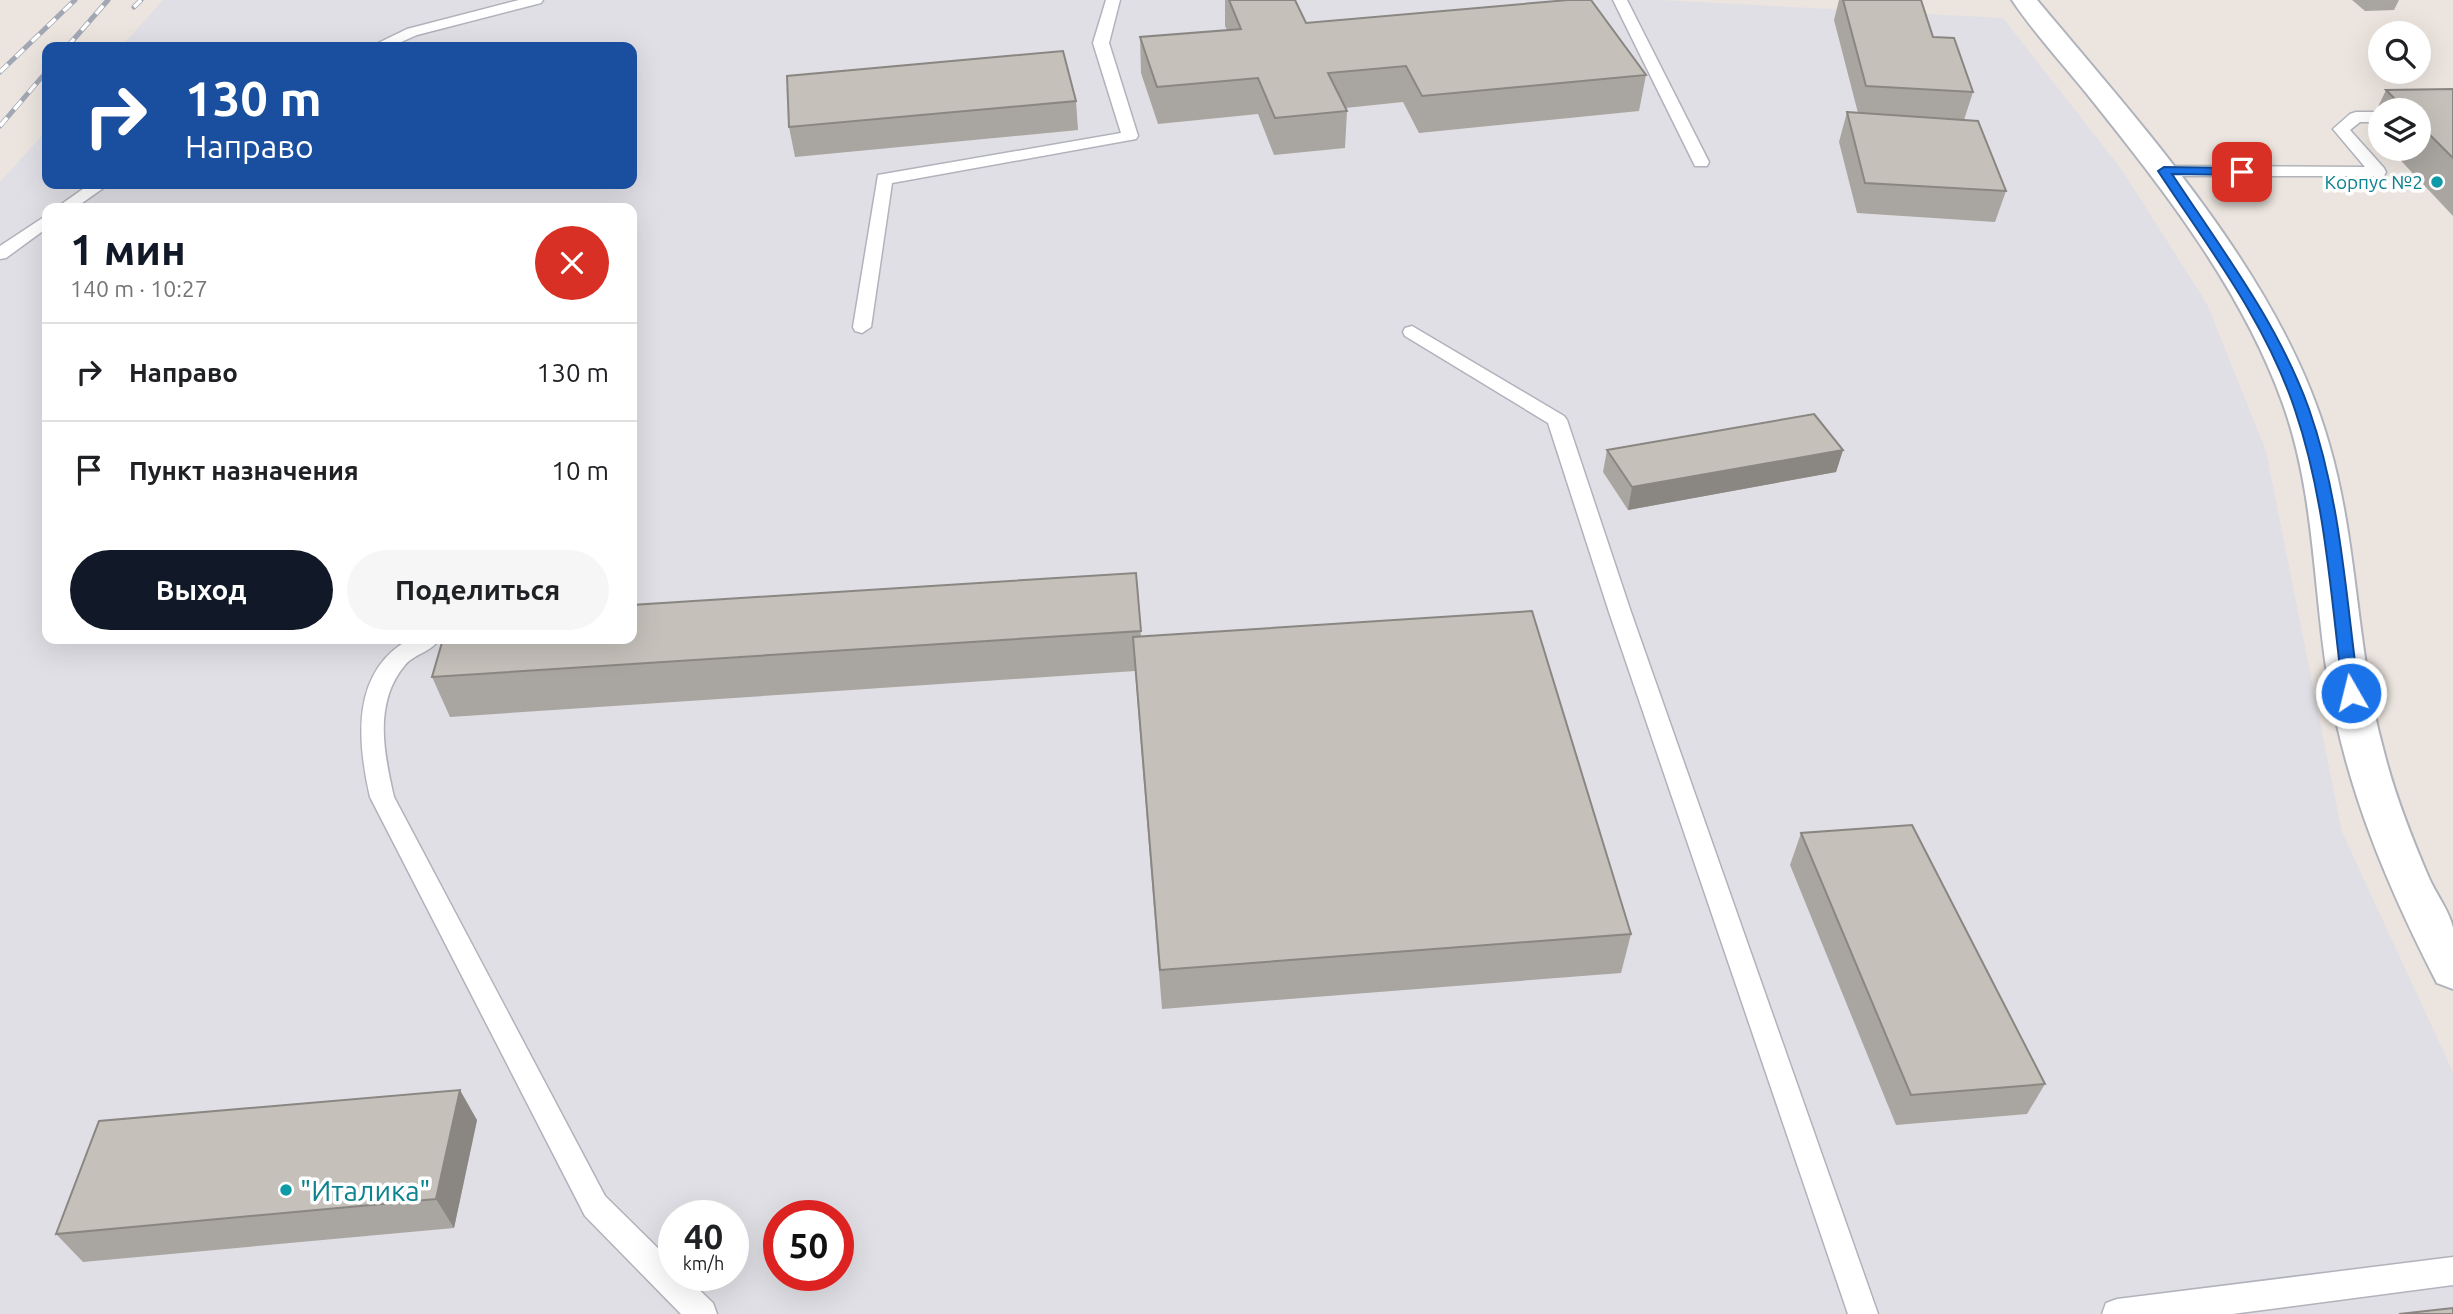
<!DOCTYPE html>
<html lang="ru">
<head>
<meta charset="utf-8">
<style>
	:root { --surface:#fff; --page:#f6f6f6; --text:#202124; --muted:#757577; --line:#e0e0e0; --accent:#111827 }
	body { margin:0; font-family:Ubuntu,sans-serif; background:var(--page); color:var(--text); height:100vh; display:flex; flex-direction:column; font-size:26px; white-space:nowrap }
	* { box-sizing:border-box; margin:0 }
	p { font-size:23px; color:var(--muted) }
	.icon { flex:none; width:38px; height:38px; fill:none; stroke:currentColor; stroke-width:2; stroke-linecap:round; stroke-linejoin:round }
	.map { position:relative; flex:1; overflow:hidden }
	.sheet { position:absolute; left:42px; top:203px; width:595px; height:441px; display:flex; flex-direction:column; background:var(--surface); border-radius:14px; box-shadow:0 7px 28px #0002 }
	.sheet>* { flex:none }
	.hud { position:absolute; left:42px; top:42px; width:595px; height:147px; border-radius:14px; box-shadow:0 7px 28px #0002; background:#1a4fa0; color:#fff; overflow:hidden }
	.controls { position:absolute; left:2368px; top:21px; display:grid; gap:14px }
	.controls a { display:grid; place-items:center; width:63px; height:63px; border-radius:50%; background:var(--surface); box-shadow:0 7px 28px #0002; font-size:35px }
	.speed { position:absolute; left:658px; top:1200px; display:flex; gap:14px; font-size:35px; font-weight:700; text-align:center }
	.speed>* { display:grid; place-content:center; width:91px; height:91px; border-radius:50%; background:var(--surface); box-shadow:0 7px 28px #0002; line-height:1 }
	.speed small { font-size:18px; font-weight:400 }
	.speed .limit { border:10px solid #d22; background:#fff; color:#111 }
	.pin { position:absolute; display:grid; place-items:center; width:60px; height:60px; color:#fff; margin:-30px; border-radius:14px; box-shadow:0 4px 10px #0006 }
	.me { position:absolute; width:77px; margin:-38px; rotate:352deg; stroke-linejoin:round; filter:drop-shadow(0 0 5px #0008) }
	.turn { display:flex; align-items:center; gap:24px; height:147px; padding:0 28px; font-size:32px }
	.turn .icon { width:91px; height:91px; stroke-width:2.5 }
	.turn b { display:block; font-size:49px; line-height:60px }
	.round { display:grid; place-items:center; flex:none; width:74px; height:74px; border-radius:37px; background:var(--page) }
	.headline { display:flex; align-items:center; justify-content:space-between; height:119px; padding:0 28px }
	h1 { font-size:42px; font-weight:700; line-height:52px; color:var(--accent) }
	.button { display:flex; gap:14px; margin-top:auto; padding:14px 28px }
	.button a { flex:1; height:80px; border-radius:42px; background:var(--accent); color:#fff; font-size:28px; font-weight:700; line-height:80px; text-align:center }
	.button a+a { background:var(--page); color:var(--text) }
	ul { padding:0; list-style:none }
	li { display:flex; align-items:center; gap:21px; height:98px; padding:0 28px; border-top:2px solid var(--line) }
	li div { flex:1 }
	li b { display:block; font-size:26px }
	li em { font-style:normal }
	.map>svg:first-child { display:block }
	.industrial { fill:#e0dfe5; fill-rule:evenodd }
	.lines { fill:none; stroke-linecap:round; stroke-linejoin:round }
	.lane-casing { stroke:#b0b3bb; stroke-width:3 }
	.secondary-casing { stroke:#b0b3bb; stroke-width:4 }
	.lane { fill:#fff; fill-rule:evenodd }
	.secondary { fill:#fff; fill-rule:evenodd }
	.rail-casing { stroke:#a2a7b4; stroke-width:5 }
	.rail { stroke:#fff; stroke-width:3.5; stroke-dasharray:11; stroke-linecap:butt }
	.wall { fill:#a9a5a0 }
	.shaded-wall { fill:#8a8682 }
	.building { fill:#c5c0ba; stroke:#8a8682; stroke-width:2 }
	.route { fill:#1a73e8; stroke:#114b97; stroke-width:2 }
	.culture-dot { fill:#0f9aa8; stroke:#fff; stroke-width:2.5 }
	.labels { text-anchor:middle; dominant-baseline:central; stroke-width:7; stroke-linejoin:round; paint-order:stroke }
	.far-culture-label { font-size:19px; fill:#0d838f; stroke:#fff; text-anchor:end }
	.near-culture-label { font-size:28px; fill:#0d838f; stroke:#fff; text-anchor:start }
</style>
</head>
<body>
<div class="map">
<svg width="2453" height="1314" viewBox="0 0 2453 1314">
	<rect width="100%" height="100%" fill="#ece5df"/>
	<path class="industrial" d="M163,0H1661L2003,18L2122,170L2207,304L2266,451L2342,832L2453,1072V1314H0V182L47,130V184H632V47H121ZM47,208H632V639H47ZM674,1216H733V1276H674ZM779,1216H838V1276H779Z"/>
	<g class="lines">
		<defs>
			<g id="lane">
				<path d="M519,0H543L541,3L417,35L390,47H370L407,29Z"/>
				<path d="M1106,0H1120L1109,43L1138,136L1136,139L892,183L871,327L862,333L855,331L853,327L878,175L1121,133L1093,43Z"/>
				<path d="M1613,0H1627L1709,162L1707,166H1695L1693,162Z"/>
				<path d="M2356,112H2380V122H2360L2350,130L2384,168L2386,172L2384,176H2164L2156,171L2164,166L2365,167L2333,129L2350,114Z"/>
				<path d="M90,184H109L75,208H56Z"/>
				<path d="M47,215V228L6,258L0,259V246Z"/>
				<path d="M1412,326L1564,416L1567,420L1631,612L1878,1314H1848L1609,612L1548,423L1405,336L1403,332L1405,328Z"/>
				<path d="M410,639H439C432,652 414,654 405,665C373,703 384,754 394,797L605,1196L674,1264V1276H685L713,1303L717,1314H681L585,1216L370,797C357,740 351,671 410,639Z"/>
				<path d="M2453,1257V1285L2232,1314H2102L2106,1303L2117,1299Z"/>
			</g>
			<path id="secondary" d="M2012,0H2037C2145,129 2283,280 2329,444C2358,543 2356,649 2383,748C2394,793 2411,836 2429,878C2436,894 2450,912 2453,928C2453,946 2453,970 2453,989L2437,983C2387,886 2346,788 2328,680C2313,588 2315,493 2283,404C2242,289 2163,189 2087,94C2062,63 2034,33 2012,0Z"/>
		</defs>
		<use href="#lane" class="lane-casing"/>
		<use href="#secondary" class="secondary-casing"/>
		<use href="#lane" class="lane"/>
		<use href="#secondary" class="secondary"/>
		<defs>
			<g id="rail">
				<path d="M134,7L141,0"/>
				<path d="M67,47L108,0"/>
				<path d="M0,72L75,0"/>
				<path d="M0,126L47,71"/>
			</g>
		</defs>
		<use href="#rail" class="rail-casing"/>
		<use href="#rail" class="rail"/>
	</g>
	<g class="wall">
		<path d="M1225,0H1295L1306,23L1646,75L1639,111L1419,133L1403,102L1345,108L1347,111L1345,148L1274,155L1258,114L1158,124L1141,73L1140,37L1227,30L1225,26Z"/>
		<path d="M1839,0H1921L1933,37L1973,92L1964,120L2006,191L1995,222L1857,213L1839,142L1847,112L1858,113L1834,20Z"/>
		<path d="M2352,0H2399L2394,10L2365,11Z"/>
		<path d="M2453,89V216L2390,149H2418V110H2380V138L2369,126L2386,90Z"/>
		<path d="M1076,101L1078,130L795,157L789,127Z"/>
		<path d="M1607,450H1843L1836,472L1628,510L1603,472Z"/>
		<path d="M1136,573L1141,636L1631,934L1621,973L1162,1009L1135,671L450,717L432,677Z"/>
		<path d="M1801,833L2045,1084L2027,1114L1896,1125L1790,865Z"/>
		<path d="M477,1120L454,1228L83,1262L56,1234Z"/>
	</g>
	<g class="shaded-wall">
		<path d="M1843,450L1836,472L1628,510L1632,487Z"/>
		<path d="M460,1090L477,1120L454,1228L436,1199Z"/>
	</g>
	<g class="building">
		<path d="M1229,0H1295L1306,23L1568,0H1591L1646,75L1422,96L1406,66L1328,73L1347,111L1275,118L1258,78L1157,87L1140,37L1241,29Z"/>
		<path d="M1843,0H1921L1933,37L1954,38L1973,92L1866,86Z"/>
		<path d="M1063,51L1076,101L789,127L787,76Z"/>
		<path d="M2453,89V158L2418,123V110H2406L2386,90Z"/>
		<path d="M1847,112L1978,121L2006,191L1865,183Z"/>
		<path d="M1814,414L1843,450L1632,487L1607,450Z"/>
		<path d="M1136,573L1141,631L432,677L443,639H632V605Z"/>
		<path d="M1532,611L1631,934L1160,970L1133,637Z"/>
		<path d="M1912,825L2045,1084L1911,1095L1801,833Z"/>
		<path d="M460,1090L436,1199L56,1234L99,1121Z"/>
		<path d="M2453,1308V1314H2399Z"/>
	</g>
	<path class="route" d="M2164,167L2242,168L2248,172L2242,175L2172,174C2222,250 2278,323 2309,409C2341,500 2346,599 2359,693L2357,697L2351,699L2343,693C2331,599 2326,501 2295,410C2266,322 2208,247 2158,171Z"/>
	<g class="culture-dot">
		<circle cx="2437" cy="182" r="7"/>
		<circle cx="286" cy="1190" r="7"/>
	</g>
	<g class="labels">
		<g class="far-culture-label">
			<text x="2423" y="182">Корпус №2</text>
		</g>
		<g class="near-culture-label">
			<text x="300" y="1190">"Италика"</text>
		</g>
	</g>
</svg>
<div class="controls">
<a><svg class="icon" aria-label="search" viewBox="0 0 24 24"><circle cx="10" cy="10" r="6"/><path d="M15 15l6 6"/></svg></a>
<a><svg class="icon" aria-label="layers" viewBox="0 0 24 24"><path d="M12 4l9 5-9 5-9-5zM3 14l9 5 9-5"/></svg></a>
</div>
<div class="speed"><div>40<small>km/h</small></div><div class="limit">50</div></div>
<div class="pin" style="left:2242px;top:172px;background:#d93025"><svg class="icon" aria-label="arrive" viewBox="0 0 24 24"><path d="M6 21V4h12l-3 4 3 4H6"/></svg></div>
<svg class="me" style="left:2351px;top:693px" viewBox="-20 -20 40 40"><circle r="17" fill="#1a73e8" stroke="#fff" stroke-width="3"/><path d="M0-11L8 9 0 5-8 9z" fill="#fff"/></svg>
<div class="hud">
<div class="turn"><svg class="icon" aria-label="right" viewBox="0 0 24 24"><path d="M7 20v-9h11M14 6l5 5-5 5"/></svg><div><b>130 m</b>Направо</div></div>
</div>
<section class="sheet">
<div class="headline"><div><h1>1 мин</h1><p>140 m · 10:27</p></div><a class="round" style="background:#d93025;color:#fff"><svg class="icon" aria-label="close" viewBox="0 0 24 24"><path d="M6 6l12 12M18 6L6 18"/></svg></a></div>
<ul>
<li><svg class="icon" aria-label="right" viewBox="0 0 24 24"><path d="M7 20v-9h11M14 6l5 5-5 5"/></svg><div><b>Направо</b></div><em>130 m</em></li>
<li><svg class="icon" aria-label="arrive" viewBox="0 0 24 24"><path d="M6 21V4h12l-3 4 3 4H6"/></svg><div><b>Пункт назначения</b></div><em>10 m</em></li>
</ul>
<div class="button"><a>Выход</a><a>Поделиться</a></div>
</section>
</div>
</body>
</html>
